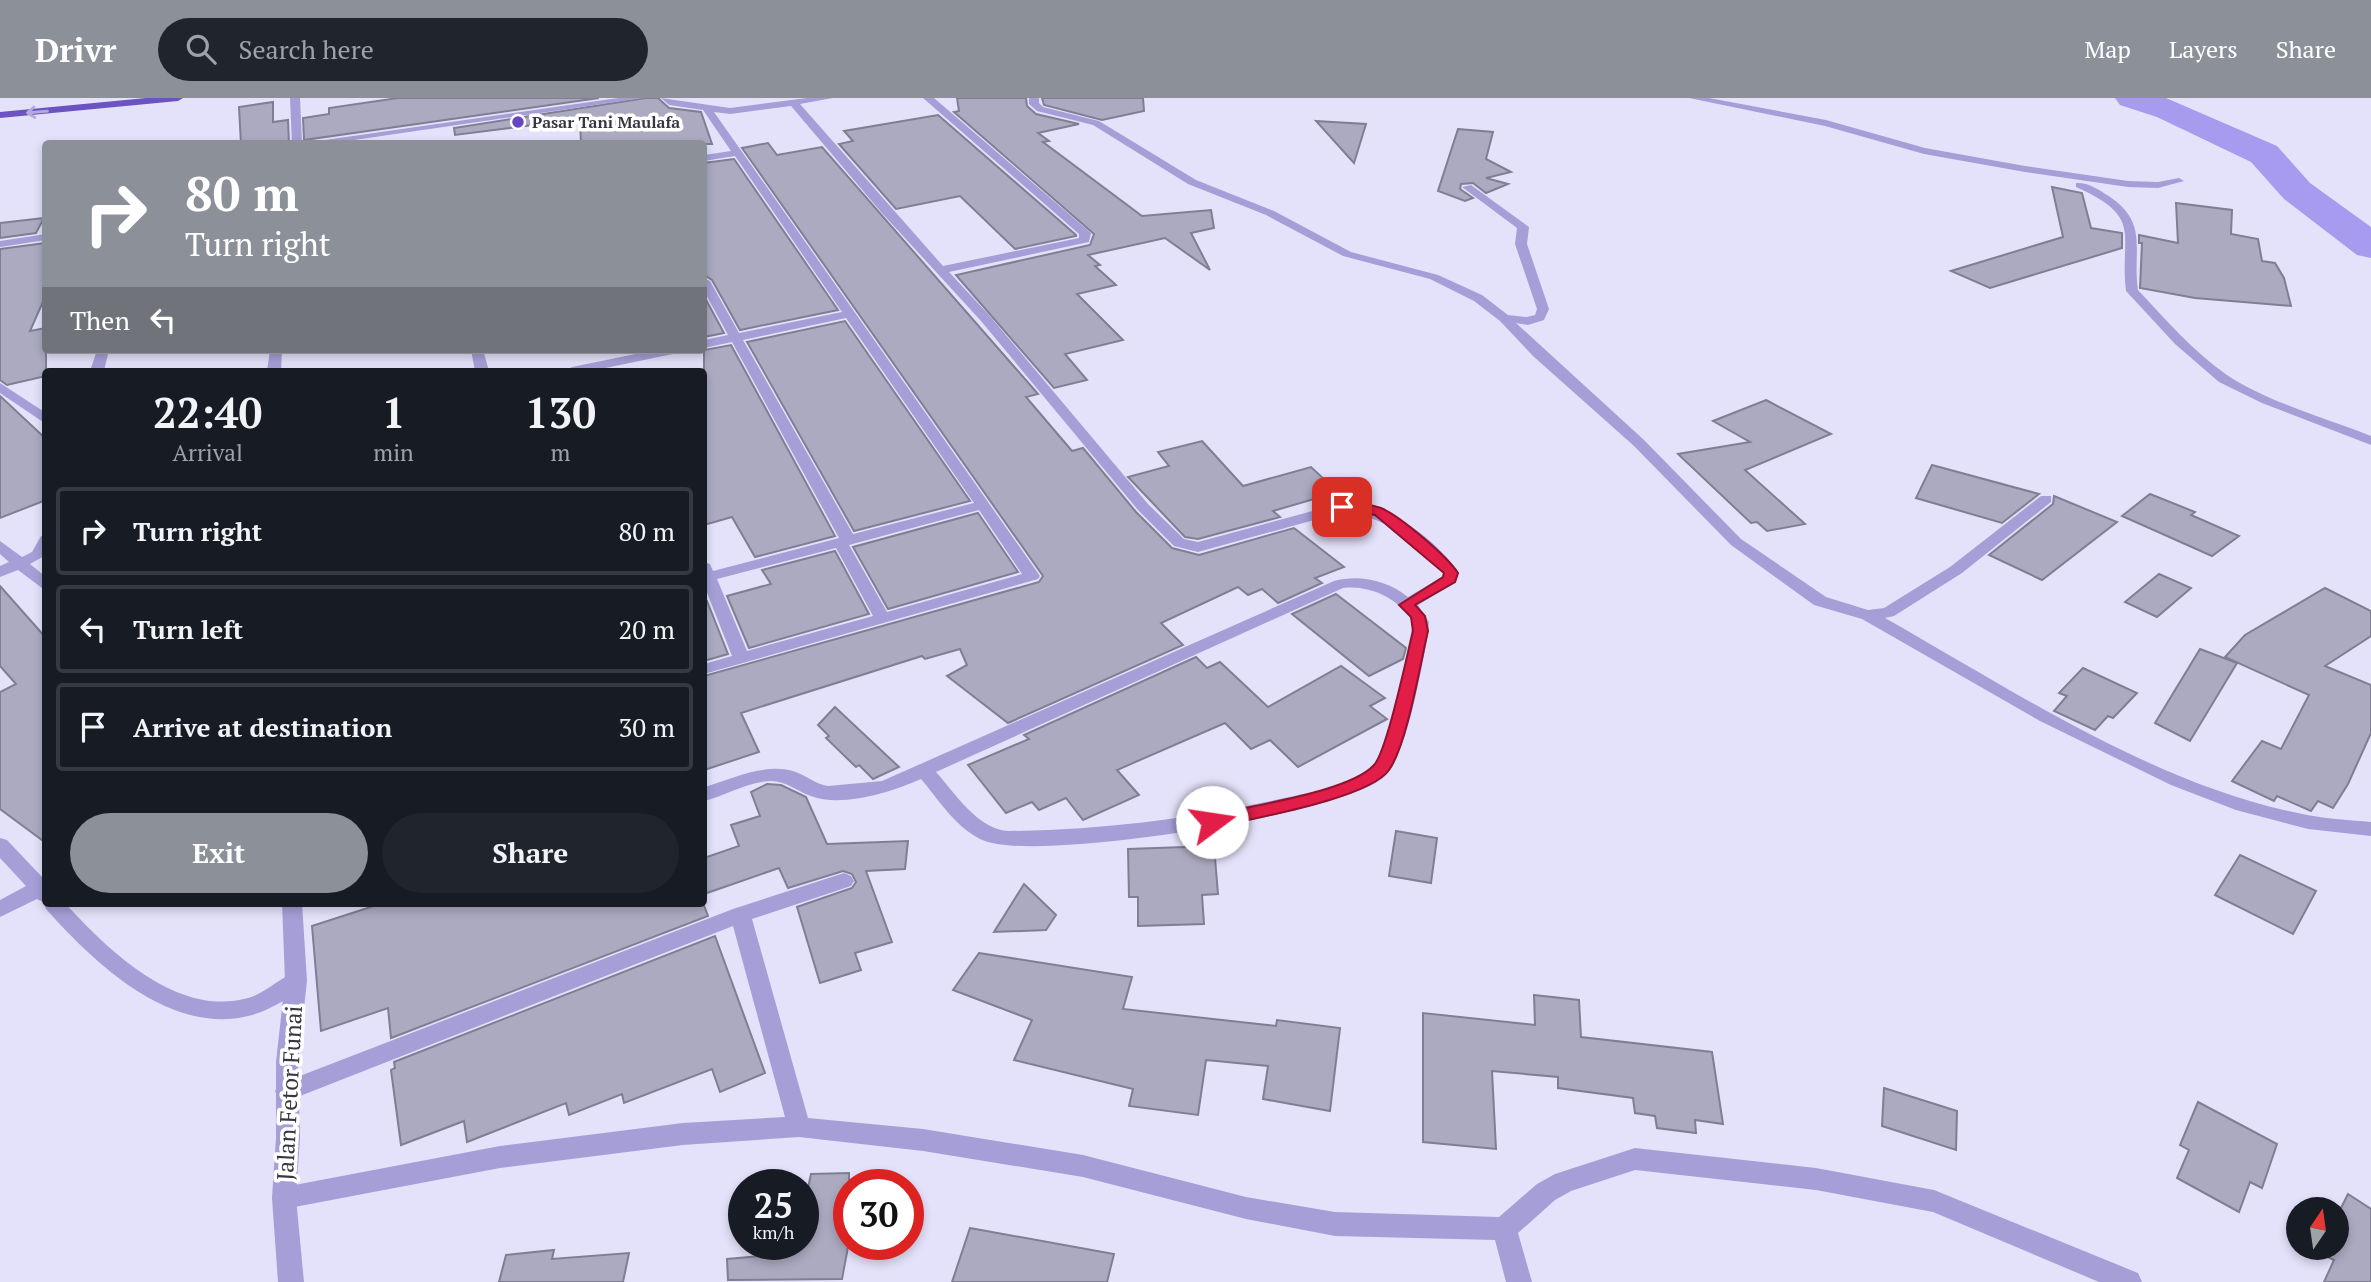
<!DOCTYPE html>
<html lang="en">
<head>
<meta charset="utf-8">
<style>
	:root { --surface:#171b24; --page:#20242c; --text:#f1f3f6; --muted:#9ea1a6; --line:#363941; --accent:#8c9099 }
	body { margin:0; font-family:"PT Serif",serif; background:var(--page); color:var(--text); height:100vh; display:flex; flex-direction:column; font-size:26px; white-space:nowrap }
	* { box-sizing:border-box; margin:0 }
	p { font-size:23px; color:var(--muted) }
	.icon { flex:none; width:38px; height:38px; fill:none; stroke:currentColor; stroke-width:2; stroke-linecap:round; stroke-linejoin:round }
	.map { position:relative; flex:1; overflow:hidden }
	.drawer { position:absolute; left:42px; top:270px; width:665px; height:539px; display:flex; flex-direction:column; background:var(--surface); border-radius:7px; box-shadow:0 4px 10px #0003 }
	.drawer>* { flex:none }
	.banner { position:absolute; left:42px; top:42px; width:665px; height:214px; border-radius:7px; box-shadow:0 4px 10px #0003; background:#8c9099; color:#fff; overflow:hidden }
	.needle { width:46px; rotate:13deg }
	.controls { position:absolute; left:2286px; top:1099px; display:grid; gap:14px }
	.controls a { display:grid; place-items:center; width:63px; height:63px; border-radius:50%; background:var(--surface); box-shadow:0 4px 10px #0003; font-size:35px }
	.speed { position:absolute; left:728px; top:1071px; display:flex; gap:14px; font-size:35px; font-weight:700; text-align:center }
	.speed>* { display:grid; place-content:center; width:91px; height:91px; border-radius:50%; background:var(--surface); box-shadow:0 4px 10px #0003; line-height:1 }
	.speed small { font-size:18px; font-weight:400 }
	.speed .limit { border:10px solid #d22; background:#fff; color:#111 }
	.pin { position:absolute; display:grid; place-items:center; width:60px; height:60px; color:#fff; margin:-30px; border-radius:14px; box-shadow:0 4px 10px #0006 }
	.me { position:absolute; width:77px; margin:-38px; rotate:76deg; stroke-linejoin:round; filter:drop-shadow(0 0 5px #0008) }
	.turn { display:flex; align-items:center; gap:24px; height:147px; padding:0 28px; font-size:32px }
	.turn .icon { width:91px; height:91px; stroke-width:2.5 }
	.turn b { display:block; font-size:49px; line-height:60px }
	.then { display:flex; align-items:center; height:66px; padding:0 28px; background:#0003; gap:14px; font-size:26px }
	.eta { display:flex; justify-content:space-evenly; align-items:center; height:119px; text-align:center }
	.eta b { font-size:42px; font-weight:600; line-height:49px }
	.primary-button { display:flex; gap:14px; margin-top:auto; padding:14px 28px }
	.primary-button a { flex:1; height:80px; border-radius:42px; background:var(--accent); color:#fff; font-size:28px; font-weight:600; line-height:80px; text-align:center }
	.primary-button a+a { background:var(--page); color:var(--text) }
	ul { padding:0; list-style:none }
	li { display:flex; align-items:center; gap:21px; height:88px; margin:0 14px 10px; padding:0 14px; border:4px solid var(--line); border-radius:7px }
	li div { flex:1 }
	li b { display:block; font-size:26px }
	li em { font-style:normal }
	header { display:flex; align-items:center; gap:42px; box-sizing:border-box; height:98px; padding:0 35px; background:var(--accent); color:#fff }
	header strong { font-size:33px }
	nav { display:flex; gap:38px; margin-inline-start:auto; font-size:24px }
	.search { width:490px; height:63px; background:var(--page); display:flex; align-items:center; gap:18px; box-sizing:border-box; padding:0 24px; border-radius:38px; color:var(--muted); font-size:26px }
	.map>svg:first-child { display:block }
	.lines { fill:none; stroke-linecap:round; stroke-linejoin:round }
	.river { fill:#a79bef; fill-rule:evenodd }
	.building { fill:#acaac0; stroke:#807e94; stroke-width:2 }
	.minor { fill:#a69fd7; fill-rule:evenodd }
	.tertiary { fill:#a69fd7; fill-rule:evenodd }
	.trunk { fill:#6c53c2; fill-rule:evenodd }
	.oneway { stroke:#b6a9e0 }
	.route { fill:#e11d48; stroke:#92132f; stroke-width:2 }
	.poi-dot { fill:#6547c0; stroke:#fff; stroke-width:2.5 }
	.labels { text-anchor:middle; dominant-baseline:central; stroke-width:7; stroke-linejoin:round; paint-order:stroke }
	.far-poi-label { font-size:16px; font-weight:bold; fill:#383741; stroke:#fff; text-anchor:start }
	.near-street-label { font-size:23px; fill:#383741; stroke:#fff }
</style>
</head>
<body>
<header>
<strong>Drivr</strong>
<div class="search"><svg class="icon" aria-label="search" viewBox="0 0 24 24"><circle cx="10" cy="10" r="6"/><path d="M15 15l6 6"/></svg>Search here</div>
<nav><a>Map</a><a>Layers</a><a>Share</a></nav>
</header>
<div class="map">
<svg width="2371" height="1184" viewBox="0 0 2371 1184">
	<rect width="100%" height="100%" fill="#e4e2fa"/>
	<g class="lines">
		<path class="river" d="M2115,0H2166L2277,48L2310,85L2371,129V160L2357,157L2284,101L2251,64L2157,19L2120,7Z"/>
	</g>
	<g class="building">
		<path d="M398,0H599L304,42L303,20L329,16V10Z"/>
		<path d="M646,0H658L669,10L701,14L712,46H581L580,21L455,37L454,30Z"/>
		<path d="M957,0H1026L1027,8L1036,16L1079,26L1038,35L1049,43L1043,44L1142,118L1211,112L1214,130L1191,135L1210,172L1165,140L1088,157L1100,167L1095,168L1116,187L1077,196L1123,242L1065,256L1087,282L1054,290L956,177L1090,147L1094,136L954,14L959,13Z"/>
		<path d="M1042,0H1143L1144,13L1102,22L1044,7Z"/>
		<path d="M273,4V24L288,22L289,46H241L239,9Z"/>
		<path d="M938,17L1076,137V138L1015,151L960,98L896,111L839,46L853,43L844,33Z"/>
		<path d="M1316,23L1366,26L1354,65Z"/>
		<path d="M1458,31L1493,34L1486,61L1511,74L1486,80L1508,86L1486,95L1473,85L1461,86L1460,91L1473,100L1465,103L1438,93Z"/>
		<path d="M768,45L777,57L822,49L1038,296L1026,299L1072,353L1083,350L1136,414L1172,450L1199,457L1294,430L1344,469L1315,480L1322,485L1278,505L1262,491L1248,497L1238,489L1161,525L1183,547L1008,625L947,578L967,567L960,551L925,561L922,558L741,615L759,654L704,672V578L1039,484L1043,478L742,50Z"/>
		<path d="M734,61L838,212L740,232L712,182L704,177V65Z"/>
		<path d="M2052,89L2082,95L2091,130L2122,135V150L1990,190L1951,173L2063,139Z"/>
		<path d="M2176,105L2232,112L2231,136L2258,141L2262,163L2275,165L2284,180L2291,208L2195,200L2140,190L2142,145H2139V137L2178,145Z"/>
		<path d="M44,120L36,135L0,140V125Z"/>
		<path d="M46,145V197L30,233L46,230V278L7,287L0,282V151Z"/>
		<path d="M704,198L724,235L704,239Z"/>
		<path d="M845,223L970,403L854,433L747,244Z"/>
		<path d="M731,247L835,438L755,459L732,419L704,427V252Z"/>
		<path d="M0,298L46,341V402L0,420Z"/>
		<path d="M1766,302L1831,336L1745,372L1805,426L1767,433L1757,424L1751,425L1678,356L1750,344L1713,323Z"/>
		<path d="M1202,343L1243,388L1311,369L1338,394L1273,413L1280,419L1198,441L1185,439L1128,379L1169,368L1158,354Z"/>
		<path d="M1932,367L2039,396L2002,425L1916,400Z"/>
		<path d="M2150,396L2195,414L2191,417L2239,438L2212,458L2122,418Z"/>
		<path d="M2054,398L2117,424L2042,482L1989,457L2053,406Z"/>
		<path d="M978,415L1018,474L888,511L853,449Z"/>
		<path d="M835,453L869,516L749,550L727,498L771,486L762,472Z"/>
		<path d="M2159,476L2191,490L2157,519L2125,504Z"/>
		<path d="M0,488L46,540V745L0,711V594L16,586L0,568Z"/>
		<path d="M2325,490L2371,513V538L2325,568L2371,587V635L2348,686L2333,710L2318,703L2311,713L2277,698L2274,703L2232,683L2262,643L2281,651L2309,597L2225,559L2245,537Z"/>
		<path d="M1336,496L1406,550L1403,561L1369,578L1292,516Z"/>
		<path d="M707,503L728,556L704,563V504Z"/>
		<path d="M2200,551L2237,565L2190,643L2155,625Z"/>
		<path d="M1196,559L1207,570L1220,564L1268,609L1341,568L1385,600L1370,608L1387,621L1298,669L1270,642L1251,651L1225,625L1117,672L1139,697L1083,722L1066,700L1039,712L1032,704L1006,715L968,667L1029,641L1024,637Z"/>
		<path d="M2083,570L2137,595L2113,620L2108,618L2095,632L2054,613L2067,598L2059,595Z"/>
		<path d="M835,609L853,626L899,669L873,681L859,667L856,669L826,640L829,638L818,627Z"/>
		<path d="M767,686L781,687L806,699L827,746L908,743L905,771L866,773L892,844L855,855L861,872L820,885L797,809L852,790L856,784L852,776L843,773L788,790L779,770L704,796V760L739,748L731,727L760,718L751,694Z"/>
		<path d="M1396,733L1437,740L1431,785L1389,778Z"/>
		<path d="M1214,748L1218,796L1202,797L1204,826L1138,828V799H1129L1128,751Z"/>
		<path d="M2240,757L2316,793L2293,836L2215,797Z"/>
		<path d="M1024,786L1056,817L1046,832L994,834Z"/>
		<path d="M383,805H703L708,818L391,940L388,910L321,933L312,828Z"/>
		<path d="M715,838L765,975L720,994L712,971L624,1005L622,996L569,1017L566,1005L467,1044L464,1023L401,1047L391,972L395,970L394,964Z"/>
		<path d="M979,855L1132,879L1123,911L1276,928L1277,922L1340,930L1330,1013L1263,1001L1268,968L1206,962L1198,1017L1129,1008L1133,991L1014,962L1032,922L953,892Z"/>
		<path d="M1534,897L1579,902L1581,939L1712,954L1723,1026L1695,1022L1696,1035L1657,1030L1655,1018L1635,1015L1633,1000L1558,990V979L1492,973L1496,1051L1423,1044V915L1535,927Z"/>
		<path d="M1884,990L1957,1013L1956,1052L1882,1028Z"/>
		<path d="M2198,1004L2277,1046L2262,1090L2250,1084L2239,1114L2177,1080L2189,1052L2180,1047Z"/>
		<path d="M849,1075V1144L842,1181L728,1182L727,1161L793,1155L795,1146H803V1099H806L811,1076Z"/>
		<path d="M2348,1096L2371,1111V1184H2324L2334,1162L2320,1155L2323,1150H2336V1120Z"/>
		<path d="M970,1130L1114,1156L1107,1184H952Z"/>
		<path d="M554,1152L552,1161L629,1155L623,1184H499L506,1157Z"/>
	</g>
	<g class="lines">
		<g class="minor">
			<path d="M618,0H643L327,46H297Z"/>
			<path d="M661,0L730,10L807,0H833L800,6L943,168L1079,140V136L923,0H934L1091,135L1089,144L949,174L989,217L1148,406L1184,441L1198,444L1342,405C1388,406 1433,438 1459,475L1456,484L1418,507L1429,524L1428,536C1422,568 1407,657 1385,678C1345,717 1038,764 985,743C958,733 939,702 921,681C892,694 842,710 811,698C796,693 787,683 771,683C749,683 725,698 704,703V689C732,681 763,665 793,673C806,677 815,686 828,688L882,683L1334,483C1360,476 1388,483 1408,499L1442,479L1443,475C1423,446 1378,415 1343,414L1198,454L1174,448L1138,412L981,223L881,114L791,8L730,16L714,14L1040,478L1038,481L704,576V566L732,558L704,487V464L710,466L713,473L839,440L732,244L704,250V242L728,237L704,193V180L710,183L739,235L842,214L735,58L704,63V57L731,53L703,12L669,7ZM846,220L974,405L853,436L743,242ZM979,412L1022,476L887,514L849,447ZM836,450L873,518L747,553L717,481ZM1343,490C1371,487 1399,501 1413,524C1409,549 1388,652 1373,668C1353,689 1315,693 1289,699C1196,720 1104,732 1009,733C978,732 955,695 936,674Z"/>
			<path d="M1029,0H1039V5L1043,9L1099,23L1196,82L1274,113L1351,154L1438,177L1482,197L1508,217L1527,219L1535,217L1537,211L1515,146L1517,130L1462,89L1471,87L1529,129L1527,146L1549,211L1544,222L1528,227L1516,225L1644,342L1741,441L1826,499L1868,512L1884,510L1950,469L2041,398H2051V404L1962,475L1894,518L1885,520C2016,594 2158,689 2307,717C2328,721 2350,722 2371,724V738L2308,731L2236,712L2171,687L2040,623L1862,521L1814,507L1731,447L1634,348L1533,258L1500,223L1474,203L1430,181L1343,158L1266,117L1188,86L1093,27L1037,13L1029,6Z"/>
			<path d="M1689,0H1709L1826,22L1925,50L2025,68L2128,83L2158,84L2179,80L2184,83L2158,90L2128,89L2025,74L1924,56L1825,28Z"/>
			<path d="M2076,85C2087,84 2098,91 2107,97C2150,124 2132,152 2138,192C2166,222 2194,254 2227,277C2265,303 2328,321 2371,338V347L2262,305L2219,284L2175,246L2126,193C2119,136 2145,120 2076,89Z"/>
			<path d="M46,136V142L0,149V143Z"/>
			<path d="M97,252H109L104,273H90Z"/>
			<path d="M471,252H483L489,273H475Z"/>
			<path d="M655,252H679L673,256L591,273H565L572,269Z"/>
			<path d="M0,285L46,315V326L0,295Z"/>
			<path d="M46,437V457L30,466L46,479V493L18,472L0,479V468L9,464L0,456V443L22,459L32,454L41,438Z"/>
			<path d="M0,740L7,742L43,780L46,779V805H65C108,852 177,920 248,900C266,895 279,880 296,874L304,877L307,883C300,895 280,905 268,911C182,950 97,868 46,811L43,804L37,801L0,819V802L26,788L0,760Z"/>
			<path d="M844,775L851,778L854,783L851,788L752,821L808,1020L923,1031L1083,1057L1246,1099L1335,1114L1499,1119L1537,1086L1555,1076L1635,1050L1816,1070L1934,1092L2138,1175L2142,1184H2099L1933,1114L1816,1092L1635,1072L1571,1093L1555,1102L1518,1135L1532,1184H1506L1495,1142L1335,1138L1246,1121L1083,1079L923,1053L799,1039L683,1047L500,1070L284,1111L275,1108L272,1100L275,1092L284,1089L500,1048L683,1025L785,1019L733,828L295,1000L287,1003L279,1000L275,993L279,986L733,811Z"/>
		</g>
		<g class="tertiary">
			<path d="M290,0H300L302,46H292Z"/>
			<path d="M270,252H282L281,273H267Z"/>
			<path d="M282,805H302L307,883L298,964L300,1040L296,1100L304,1184H278L272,1100L276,1040V964L285,883Z"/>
		</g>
		<path class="trunk" d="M146,0H183L178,3L0,20V14Z"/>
	</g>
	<defs><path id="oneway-shaft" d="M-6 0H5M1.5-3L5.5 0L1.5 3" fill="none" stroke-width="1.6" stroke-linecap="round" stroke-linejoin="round" transform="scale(1.75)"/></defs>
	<use class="oneway" href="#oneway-shaft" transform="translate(37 14) rotate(175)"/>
	<path class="route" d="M1342,405C1356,405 1368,405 1381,410C1400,418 1447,458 1458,475L1455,484L1415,507L1425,518L1428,533C1420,567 1407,647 1389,672C1369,701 1248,721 1212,730L1206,728L1203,724L1206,719C1244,708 1349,695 1374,667C1387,653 1407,557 1413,533L1411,519L1399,507L1443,479L1444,475L1375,417L1337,412L1335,409Z"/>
	<circle class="poi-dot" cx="518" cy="24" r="7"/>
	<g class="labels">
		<g class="far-poi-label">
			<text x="532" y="24">Pasar Tani Maulafa</text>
		</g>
		<g class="near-street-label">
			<text transform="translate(289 995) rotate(-87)">Jalan Fetor Funai</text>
		</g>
	</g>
</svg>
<div class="controls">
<a><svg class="needle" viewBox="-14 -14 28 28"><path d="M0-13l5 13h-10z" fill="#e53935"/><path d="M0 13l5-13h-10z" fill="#9ea1a6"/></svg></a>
</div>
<div class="speed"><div>25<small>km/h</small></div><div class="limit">30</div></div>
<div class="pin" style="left:1342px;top:409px;background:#d93025"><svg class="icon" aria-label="arrive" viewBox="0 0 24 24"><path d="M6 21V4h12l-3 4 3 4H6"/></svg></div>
<svg class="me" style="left:1212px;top:724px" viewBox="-20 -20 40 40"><circle r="19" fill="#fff"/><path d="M0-13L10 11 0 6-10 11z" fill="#e11d48"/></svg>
<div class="banner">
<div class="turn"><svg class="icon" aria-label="right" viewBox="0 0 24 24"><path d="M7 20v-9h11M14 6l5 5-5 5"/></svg><div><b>80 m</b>Turn right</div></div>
<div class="then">Then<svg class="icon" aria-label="left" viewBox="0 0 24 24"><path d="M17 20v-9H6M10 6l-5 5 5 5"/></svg></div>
</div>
<section class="drawer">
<div class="eta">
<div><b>22:40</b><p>Arrival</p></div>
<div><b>1</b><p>min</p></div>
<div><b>130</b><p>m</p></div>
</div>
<ul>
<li><svg class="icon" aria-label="right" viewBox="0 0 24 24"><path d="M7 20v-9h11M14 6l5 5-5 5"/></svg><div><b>Turn right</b></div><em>80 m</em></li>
<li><svg class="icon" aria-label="left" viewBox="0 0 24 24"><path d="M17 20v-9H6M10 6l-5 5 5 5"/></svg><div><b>Turn left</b></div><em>20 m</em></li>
<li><svg class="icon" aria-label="arrive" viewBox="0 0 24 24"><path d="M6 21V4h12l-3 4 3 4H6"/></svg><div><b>Arrive at destination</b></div><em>30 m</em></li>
</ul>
<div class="primary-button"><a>Exit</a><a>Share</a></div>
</section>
</div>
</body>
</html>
